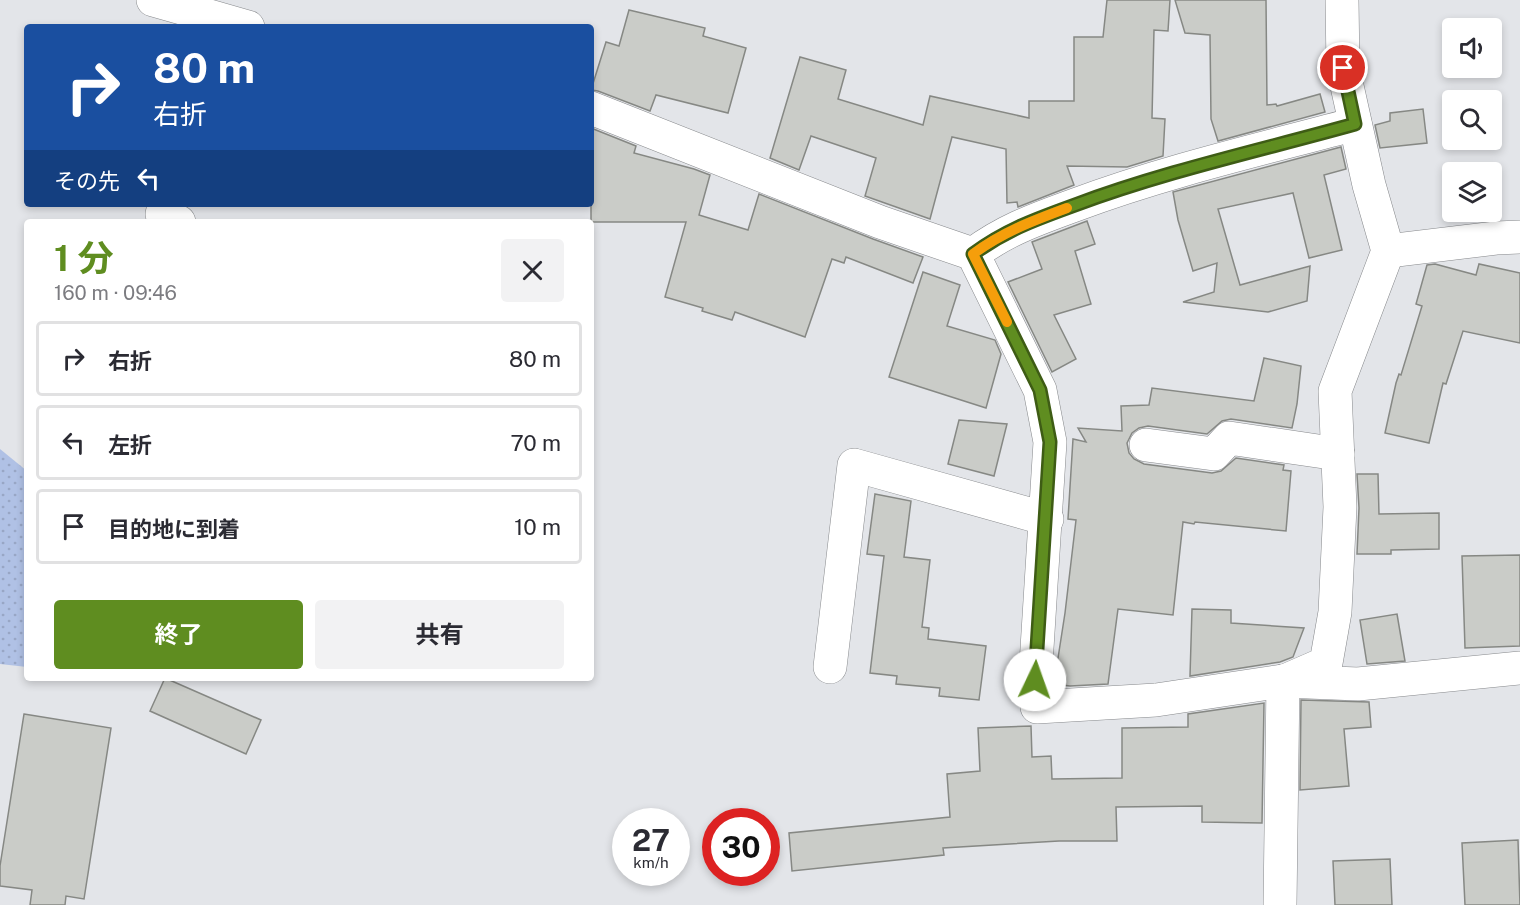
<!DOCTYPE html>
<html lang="ja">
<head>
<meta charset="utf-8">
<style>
	:root { --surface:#fff; --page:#f2f2f3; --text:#2b2b33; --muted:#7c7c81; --line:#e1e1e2; --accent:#5f8d20 }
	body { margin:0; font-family:"Public Sans","Noto Sans JP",sans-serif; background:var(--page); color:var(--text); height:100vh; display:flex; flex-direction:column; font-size:22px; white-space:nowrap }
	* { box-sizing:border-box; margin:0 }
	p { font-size:20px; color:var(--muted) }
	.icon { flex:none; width:33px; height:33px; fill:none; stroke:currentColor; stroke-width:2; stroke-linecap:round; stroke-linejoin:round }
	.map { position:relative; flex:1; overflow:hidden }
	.sheet { position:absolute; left:24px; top:219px; width:570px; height:462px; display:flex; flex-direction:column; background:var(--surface); border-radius:6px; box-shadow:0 3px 9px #0003 }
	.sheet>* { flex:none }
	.top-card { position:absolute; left:24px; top:24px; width:570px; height:183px; border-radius:6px; box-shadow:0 3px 9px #0003; background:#1a4fa0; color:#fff; overflow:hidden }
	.controls { position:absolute; left:1442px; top:18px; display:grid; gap:12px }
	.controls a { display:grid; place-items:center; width:60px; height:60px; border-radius:6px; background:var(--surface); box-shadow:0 3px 9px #0003; font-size:30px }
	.speed { position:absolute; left:612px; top:808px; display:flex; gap:12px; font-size:30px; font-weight:700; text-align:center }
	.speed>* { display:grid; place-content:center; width:78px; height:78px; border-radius:50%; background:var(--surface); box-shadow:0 3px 9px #0003; line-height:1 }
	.speed small { font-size:15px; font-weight:400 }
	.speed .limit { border:9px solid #d22; background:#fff; color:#111 }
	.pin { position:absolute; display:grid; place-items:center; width:51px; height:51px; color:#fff; margin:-26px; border:3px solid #fff; border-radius:50%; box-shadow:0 2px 6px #0007 }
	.me { position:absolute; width:66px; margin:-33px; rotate:3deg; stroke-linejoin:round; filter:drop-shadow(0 0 4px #0008) }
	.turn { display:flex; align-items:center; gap:21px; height:126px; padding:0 30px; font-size:27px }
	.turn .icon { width:78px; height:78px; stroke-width:2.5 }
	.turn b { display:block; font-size:42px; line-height:51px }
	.then { display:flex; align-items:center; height:57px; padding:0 30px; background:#0003; gap:12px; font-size:22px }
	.round { display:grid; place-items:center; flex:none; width:63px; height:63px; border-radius:6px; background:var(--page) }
	.head { display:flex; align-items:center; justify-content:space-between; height:102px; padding:0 30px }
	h1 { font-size:36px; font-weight:700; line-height:45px; color:var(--accent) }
	.cta { display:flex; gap:12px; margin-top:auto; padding:12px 30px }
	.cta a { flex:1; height:69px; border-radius:6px; background:var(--accent); color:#fff; font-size:24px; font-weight:700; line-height:69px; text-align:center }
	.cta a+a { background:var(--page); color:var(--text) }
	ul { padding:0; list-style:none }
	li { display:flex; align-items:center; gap:18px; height:75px; margin:0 12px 9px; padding:0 18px; border:3px solid var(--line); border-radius:6px }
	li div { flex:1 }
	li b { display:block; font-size:22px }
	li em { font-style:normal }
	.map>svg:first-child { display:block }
	.green { fill:url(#green-dots) }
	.building { fill:#caccc8; stroke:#868884; stroke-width:1.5 }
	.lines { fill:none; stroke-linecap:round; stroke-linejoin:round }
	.street-casing { stroke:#87898c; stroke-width:34 }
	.street { stroke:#fff; stroke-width:33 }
	.route-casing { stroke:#3e5c15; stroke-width:15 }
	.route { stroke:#5f8d20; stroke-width:10 }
	.slow { stroke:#f59e0b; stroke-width:10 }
</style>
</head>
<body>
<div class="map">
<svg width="1520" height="905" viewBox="0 0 1520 905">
	<defs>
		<pattern id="green-dots" width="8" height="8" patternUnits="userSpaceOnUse" patternTransform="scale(1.5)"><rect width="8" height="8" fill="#b0c1e5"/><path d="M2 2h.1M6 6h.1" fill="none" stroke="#98a6c5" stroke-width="1.8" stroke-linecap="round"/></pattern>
	</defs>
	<rect width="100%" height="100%" fill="#e3e5e9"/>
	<path class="green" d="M0,449L27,471V667L0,664Z"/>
	<g class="building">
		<path d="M1107,0H1170L1168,31L1154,30L1152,118L1165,119L1163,156L1127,167L1067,166L1074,185L1018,207L1017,202L1007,203L1006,149L952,137L930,219L865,196L876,158L811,136L799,170L770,158L800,57L846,70L838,99L923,125L930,96L1029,118V101H1074V37H1103Z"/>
		<path d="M1175,0H1266L1267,105L1276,104L1277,106L1320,94L1325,112L1218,141L1211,119L1210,35L1185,33Z"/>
		<path d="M629,10L705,28L703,36L746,48L728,113L656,95L650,111L598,91L591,90L606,42L619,46Z"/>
		<path d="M1423,109L1427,143L1380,148L1375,125L1390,121V113Z"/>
		<path d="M591,128L636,146L634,153L694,169L710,175L699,215L748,230L759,194L873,239L923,257L913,283L846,257L844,263L832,259L805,337L735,312L732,320L702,311L703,308L665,297L686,222H591Z"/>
		<path d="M1341,147L1346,169L1324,175L1342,250L1309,258L1293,193L1218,209L1240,285L1310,266L1307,301L1268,312L1183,302L1214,292L1217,263L1193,271L1178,220L1173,192Z"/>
		<path d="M1087,221L1095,244L1075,251L1091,304L1054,315L1076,359L1052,372L1008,282L1042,269L1032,242Z"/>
		<path d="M1435,264L1476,275L1479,264L1520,273V343L1463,331L1446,384L1443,383L1429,443L1385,433L1396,383L1399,374L1401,375L1422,306L1416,304L1427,265Z"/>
		<path d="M923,272L960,285L947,326L995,340L1001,354L986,408L889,377Z"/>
		<path d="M1264,358L1301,366L1297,404L1292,428L1231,419L1222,421L1207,434L1148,426L1139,428L1132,433L1127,443L1129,453L1134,459L1144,464L1212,473L1221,471L1236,458L1284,465L1283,470L1291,471L1286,531L1195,522L1194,524L1183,522L1173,615L1118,609L1108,684L1070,686L1054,684L1065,613L1076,520L1068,519L1073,439L1086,442L1078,428L1122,431L1121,406L1149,405L1152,388L1254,401Z"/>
		<path d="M959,420L1007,424L994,476L948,464Z"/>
		<path d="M1357,474H1378L1379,514L1439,513V549L1391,550V554H1357L1359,508Z"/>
		<path d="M875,494L911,501L904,557L930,560L922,627L929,628L928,639L986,646L979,700L939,696L940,688L896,684L897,676L870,673L884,556L867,554Z"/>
		<path d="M1520,555V646L1465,648L1462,556Z"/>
		<path d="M1192,609L1231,610V623L1304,628L1293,657L1280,662L1190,676Z"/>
		<path d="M1397,614L1405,661L1367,664L1360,620Z"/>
		<path d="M165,678L261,720L246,754L150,711Z"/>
		<path d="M1301,700L1369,702L1371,727L1344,729L1349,786L1300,790Z"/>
		<path d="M1264,703L1262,823L1202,822V806L1116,807L1117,841H1059L943,848L944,855L792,871L789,833L950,817L947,774L980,771L978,728L1031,726L1032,757L1051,756L1052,779L1122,778V728L1188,727V714Z"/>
		<path d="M24,714L111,728L84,899L66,896L65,905H30L32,890L0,886V866Z"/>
		<path d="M1518,840L1520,905H1465L1462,843Z"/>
		<path d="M1390,859L1392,905H1335L1333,861Z"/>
	</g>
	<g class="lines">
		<defs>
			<g id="street">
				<path d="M153,0L248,27"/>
				<path d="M591,108L880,222L973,254L1040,390L1050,442L1035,680L1037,707L1156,700L1283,681L1358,684L1520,668"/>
				<path d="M165,204L162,214L179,222"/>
				<path d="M1388,251L1496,238L1520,237"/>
				<path d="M973,254C1007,229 1037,219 1075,205C1166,171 1262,149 1355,124"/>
				<path d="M1146,445L1214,454L1229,438L1338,454"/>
				<path d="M830,667L854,465L1047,519"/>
				<path d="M1287,680L1326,663L1335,612L1340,507L1335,391L1388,251L1369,185L1343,68L1342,0"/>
				<path d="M1280,905L1283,681"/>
			</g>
		</defs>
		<use href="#street" class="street-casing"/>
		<use href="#street" class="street"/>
	</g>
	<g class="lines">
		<defs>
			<path id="route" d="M1035,680L1050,442L1040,390L973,254C1007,229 1037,219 1075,205C1166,171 1262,150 1355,124L1343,68"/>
		</defs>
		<use href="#route" class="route-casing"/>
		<use href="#route" class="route"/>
		<path class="slow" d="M1007,322L973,254C1003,232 1032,221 1067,208"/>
	</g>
</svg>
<div class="controls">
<a><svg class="icon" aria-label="sound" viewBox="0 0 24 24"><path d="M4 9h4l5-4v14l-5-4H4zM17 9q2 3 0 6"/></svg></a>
<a><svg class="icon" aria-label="search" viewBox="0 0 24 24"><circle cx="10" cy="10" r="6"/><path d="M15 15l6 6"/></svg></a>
<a><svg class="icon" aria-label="layers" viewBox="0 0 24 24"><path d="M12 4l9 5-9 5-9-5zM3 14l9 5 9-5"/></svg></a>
</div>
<div class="speed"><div>27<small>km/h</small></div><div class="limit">30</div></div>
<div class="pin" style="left:1343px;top:68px;background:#d93025"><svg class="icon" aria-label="arrive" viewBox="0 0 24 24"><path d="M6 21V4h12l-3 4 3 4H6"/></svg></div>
<svg class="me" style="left:1035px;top:680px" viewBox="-20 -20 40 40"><circle r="19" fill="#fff"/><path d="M0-13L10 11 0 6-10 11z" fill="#5f8d20"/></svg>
<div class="top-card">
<div class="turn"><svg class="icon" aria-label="right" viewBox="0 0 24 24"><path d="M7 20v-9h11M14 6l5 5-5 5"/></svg><div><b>80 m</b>右折</div></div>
<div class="then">その先<svg class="icon" aria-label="left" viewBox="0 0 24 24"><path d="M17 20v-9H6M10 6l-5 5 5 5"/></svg></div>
</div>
<section class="sheet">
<div class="head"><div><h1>1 分</h1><p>160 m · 09:46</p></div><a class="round"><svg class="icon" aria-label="close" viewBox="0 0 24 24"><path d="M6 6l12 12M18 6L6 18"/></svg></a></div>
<ul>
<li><svg class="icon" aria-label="right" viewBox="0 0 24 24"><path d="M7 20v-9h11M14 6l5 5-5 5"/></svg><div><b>右折</b></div><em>80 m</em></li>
<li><svg class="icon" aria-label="left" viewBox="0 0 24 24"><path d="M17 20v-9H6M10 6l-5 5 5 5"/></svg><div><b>左折</b></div><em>70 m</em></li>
<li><svg class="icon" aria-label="arrive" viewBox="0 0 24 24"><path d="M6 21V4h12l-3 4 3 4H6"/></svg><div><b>目的地に到着</b></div><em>10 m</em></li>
</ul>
<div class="cta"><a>終了</a><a>共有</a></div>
</section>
</div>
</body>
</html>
